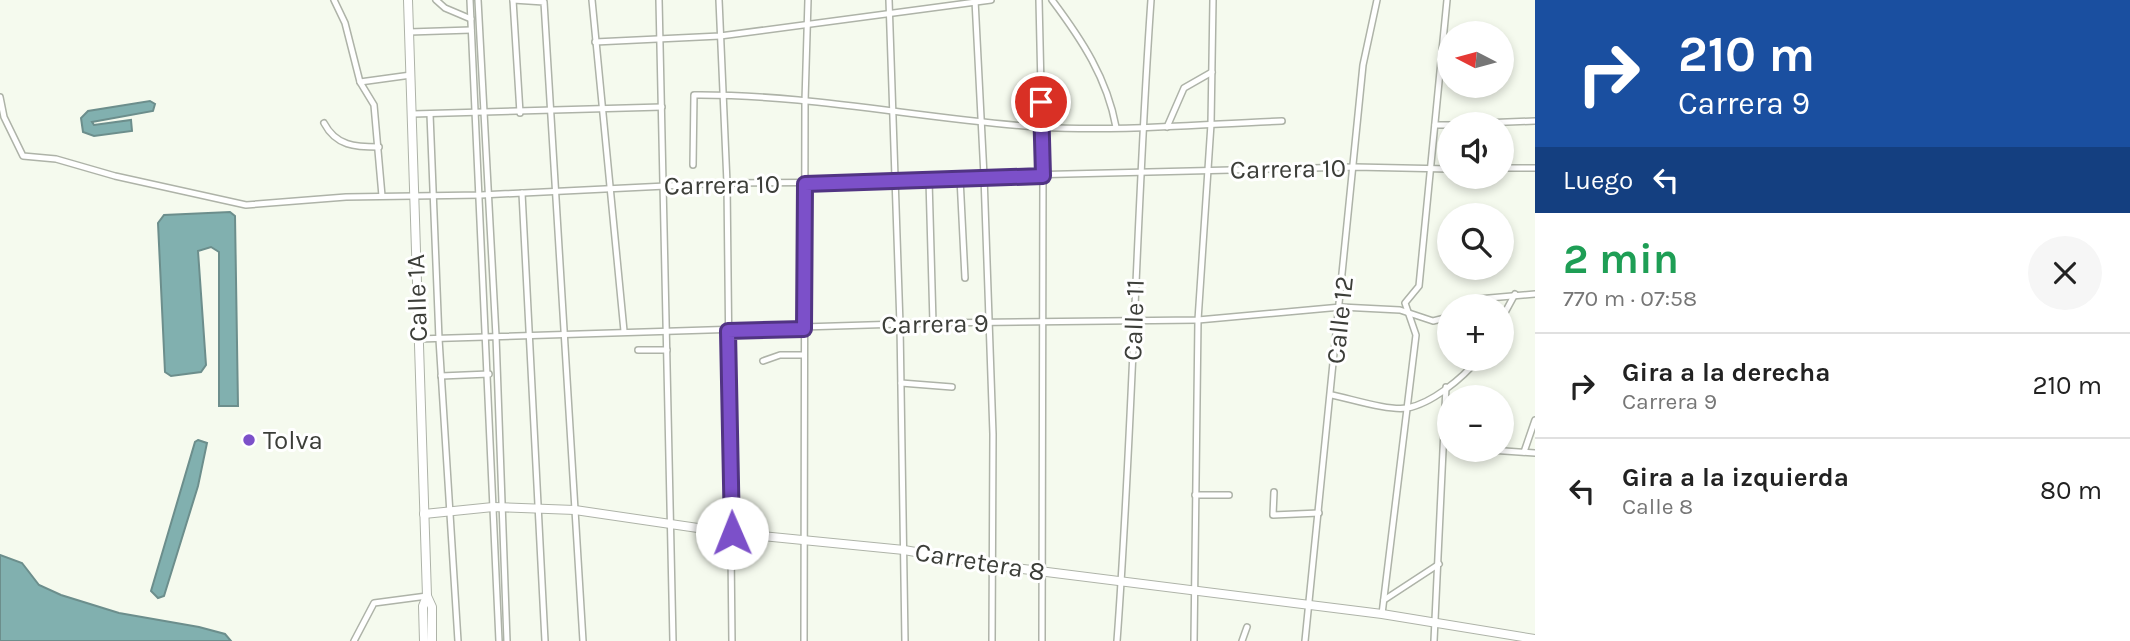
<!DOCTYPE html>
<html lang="es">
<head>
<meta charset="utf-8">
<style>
	:root { --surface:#fff; --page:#f6f6f6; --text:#222; --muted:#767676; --line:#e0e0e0 }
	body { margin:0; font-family:Karla,sans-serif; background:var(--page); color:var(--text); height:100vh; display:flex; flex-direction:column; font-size:26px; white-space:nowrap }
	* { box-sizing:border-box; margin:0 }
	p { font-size:23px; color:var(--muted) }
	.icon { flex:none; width:38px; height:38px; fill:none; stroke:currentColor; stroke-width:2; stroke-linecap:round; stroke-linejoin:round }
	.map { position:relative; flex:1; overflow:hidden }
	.panel { display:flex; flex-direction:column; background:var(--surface); width:595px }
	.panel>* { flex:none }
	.hud { background:#1a4fa0; color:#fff; overflow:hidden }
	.needle { width:46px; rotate:276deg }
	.tools { position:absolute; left:1437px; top:21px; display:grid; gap:14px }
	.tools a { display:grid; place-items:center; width:77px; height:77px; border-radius:50%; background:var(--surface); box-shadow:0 4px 10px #0003; font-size:35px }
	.pin { position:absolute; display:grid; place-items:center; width:60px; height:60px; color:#fff; margin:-30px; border:4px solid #fff; border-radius:50%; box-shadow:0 2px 7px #0007 }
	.me { position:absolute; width:77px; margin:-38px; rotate:359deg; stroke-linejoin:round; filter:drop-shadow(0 0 5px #0008) }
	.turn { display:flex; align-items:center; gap:24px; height:147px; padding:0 28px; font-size:32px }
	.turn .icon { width:91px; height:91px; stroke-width:2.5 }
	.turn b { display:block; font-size:49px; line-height:60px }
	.then { display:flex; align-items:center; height:66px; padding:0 28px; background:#0003; gap:14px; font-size:26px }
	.round { display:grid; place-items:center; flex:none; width:74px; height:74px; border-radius:37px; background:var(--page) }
	.summary { display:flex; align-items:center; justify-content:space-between; height:119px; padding:0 28px }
	h1 { font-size:42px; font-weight:700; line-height:52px; color:#1e9e55 }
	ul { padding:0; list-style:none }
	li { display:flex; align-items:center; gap:21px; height:105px; padding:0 28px; border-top:2px solid var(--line) }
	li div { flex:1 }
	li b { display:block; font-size:26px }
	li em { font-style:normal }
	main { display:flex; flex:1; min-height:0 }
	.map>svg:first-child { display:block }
	.water { fill:#81b0af; stroke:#6c8e8c; stroke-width:2 }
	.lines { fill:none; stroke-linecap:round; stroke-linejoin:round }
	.street-casing { stroke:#aeb3a8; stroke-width:8 }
	.secondary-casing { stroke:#aeb3a8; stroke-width:10 }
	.street { stroke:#fff; stroke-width:5 }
	.secondary { stroke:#fff; stroke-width:8 }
	.route-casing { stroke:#513483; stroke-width:18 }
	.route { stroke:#7c50c9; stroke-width:12 }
	.poi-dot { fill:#7c50c9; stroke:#fff; stroke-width:2.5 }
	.labels { text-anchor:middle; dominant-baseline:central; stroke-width:6; stroke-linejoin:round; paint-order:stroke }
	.street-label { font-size:26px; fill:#3c3e39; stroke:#fff }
	.poi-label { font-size:26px; fill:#3c3e39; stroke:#fff; text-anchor:start }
</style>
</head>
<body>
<main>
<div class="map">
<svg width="1535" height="641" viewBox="0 0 1535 641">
	<rect width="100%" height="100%" fill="#f5faee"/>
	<g class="water">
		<path d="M150,101L155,104L153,111L92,122L94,125L131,120L132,131L94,136L83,132L81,118L88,111Z"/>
		<path d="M230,212L235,216L238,406H219V252L211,247L198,251L206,365L201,372L171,376L165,372L158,223L164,215Z"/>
		<path d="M198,440L207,443L198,486L164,596L158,598L151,591L195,442Z"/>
		<path d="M0,555L22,563L39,585L61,595L119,613L199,627L225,634L231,641H0Z"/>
	</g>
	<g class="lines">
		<defs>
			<g id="street">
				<path d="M334,0L345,23L360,82L374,105L382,196"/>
				<path d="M436,0L445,8L471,19"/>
				<path d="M470,0L499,641"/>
				<path d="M478,0L496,336L507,641"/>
				<path d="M513,0L544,2L583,641"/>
				<path d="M513,0L520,113"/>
				<path d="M592,0L624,331"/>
				<path d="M659,0L673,641"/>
				<path d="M719,0L727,183L732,641"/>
				<path d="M889,0L900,325L905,641"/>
				<path d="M975,0L984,176L993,434L992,641"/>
				<path d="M1039,0L1043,176L1042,641"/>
				<path d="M1052,0C1082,40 1107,78 1116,127"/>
				<path d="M409,32L471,30"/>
				<path d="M595,42L720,36L991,0"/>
				<path d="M360,82L411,75"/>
				<path d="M0,97L4,117L23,156L56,159L115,176L246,205L346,197L481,195L727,183L896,182L984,176L1355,167L1449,169"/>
				<path d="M413,114L662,107"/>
				<path d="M430,114L439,339L458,641"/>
				<path d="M324,123C336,146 355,147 379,147"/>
				<path d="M1458,124L1535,121"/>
				<path d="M1435,125H1449"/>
				<path d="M1167,127L1184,88L1212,72"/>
				<path d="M693,165L694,95C809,94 923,119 1038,127C1119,132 1201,124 1282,121"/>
				<path d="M1502,168H1535"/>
				<path d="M960,178L965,278"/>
				<path d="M929,180L933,323"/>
				<path d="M522,193L545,641"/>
				<path d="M1464,306L1478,299L1535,294"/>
				<path d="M1502,318L1515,294"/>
				<path d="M418,339L933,323L1198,320L1341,307L1400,310L1433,321L1449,317"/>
				<path d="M638,350H667"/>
				<path d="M763,361L780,355H803"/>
				<path d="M441,376L489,374"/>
				<path d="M901,383L952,387"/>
				<path d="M1332,395C1352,399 1388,411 1407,408C1431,404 1463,378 1478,359"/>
				<path d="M1490,450L1535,453"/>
				<path d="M1524,452L1535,420"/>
				<path d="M1274,492L1273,515L1319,513"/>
				<path d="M1195,495H1229"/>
				<path d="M1384,600L1439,564"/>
				<path d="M1382,614L1416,335L1405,303L1419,286L1447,0"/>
				<path d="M354,641L374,603L427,596"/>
				<path d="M804,641L805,101L808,0"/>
				<path d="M1117,641C1133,427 1136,214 1151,0"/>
				<path d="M1194,641L1198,320L1211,124L1213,0"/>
				<path d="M1242,641L1247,627"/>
				<path d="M1305,641L1363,65L1377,0"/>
				<path d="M1434,641L1446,387"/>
			</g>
			<g id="secondary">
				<path d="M408,0L427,596L423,606L424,641"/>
				<path d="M424,514L493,507L575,510L732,533L904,550L991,565L1382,614L1535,639"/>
				<path d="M427,596L432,607V641"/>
			</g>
		</defs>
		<use href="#street" class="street-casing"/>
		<use href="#secondary" class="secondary-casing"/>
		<use href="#street" class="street"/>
		<use href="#secondary" class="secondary"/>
	</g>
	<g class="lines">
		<defs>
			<path id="route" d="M732,533L728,331L804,329L805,184L1043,176L1041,102"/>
		</defs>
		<use href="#route" class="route-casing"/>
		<use href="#route" class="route"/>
	</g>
	<circle class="poi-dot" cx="249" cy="440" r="7"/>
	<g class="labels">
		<g class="street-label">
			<text transform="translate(1288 169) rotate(-1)">Carrera 10</text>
			<text transform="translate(722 185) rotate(-1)">Carrera 10</text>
			<text transform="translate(417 298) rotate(-92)">Calle 1A</text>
			<text transform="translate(1134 320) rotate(-88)">Calle 11</text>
			<text transform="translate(1340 320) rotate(-84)">Calle 12</text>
			<text transform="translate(935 324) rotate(-1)">Carrera 9</text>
			<text transform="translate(980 562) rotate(9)">Carretera 8</text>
		</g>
		<g class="poi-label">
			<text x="263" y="440">Tolva</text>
		</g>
	</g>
</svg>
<div class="tools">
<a><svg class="needle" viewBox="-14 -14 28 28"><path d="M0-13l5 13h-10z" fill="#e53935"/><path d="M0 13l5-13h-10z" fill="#767676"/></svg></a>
<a><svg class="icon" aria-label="sound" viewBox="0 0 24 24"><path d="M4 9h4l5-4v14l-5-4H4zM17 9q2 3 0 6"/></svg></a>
<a><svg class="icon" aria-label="search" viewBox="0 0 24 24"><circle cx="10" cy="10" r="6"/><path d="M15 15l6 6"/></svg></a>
<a>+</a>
<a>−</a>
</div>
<div class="pin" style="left:1041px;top:102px;background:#d93025"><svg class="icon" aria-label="arrive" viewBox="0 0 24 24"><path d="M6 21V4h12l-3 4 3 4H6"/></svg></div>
<svg class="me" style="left:732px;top:533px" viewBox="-20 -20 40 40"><circle r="19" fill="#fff"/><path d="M0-13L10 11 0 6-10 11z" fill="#7c50c9"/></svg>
</div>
<section class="panel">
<div class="hud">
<div class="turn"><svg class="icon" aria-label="right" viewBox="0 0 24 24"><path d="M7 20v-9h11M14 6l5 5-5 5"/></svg><div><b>210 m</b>Carrera 9</div></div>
<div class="then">Luego<svg class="icon" aria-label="left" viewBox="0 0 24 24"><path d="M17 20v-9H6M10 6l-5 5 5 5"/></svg></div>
</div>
<div class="summary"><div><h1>2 min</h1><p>770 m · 07:58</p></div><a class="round"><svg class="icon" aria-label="close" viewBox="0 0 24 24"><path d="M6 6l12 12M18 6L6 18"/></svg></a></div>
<ul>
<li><svg class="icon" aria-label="right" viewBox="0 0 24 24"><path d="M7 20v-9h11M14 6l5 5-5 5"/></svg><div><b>Gira a la derecha</b><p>Carrera 9</p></div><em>210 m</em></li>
<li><svg class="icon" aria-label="left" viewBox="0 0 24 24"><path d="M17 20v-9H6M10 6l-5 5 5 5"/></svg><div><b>Gira a la izquierda</b><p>Calle 8</p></div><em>80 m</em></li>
</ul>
</section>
</main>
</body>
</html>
